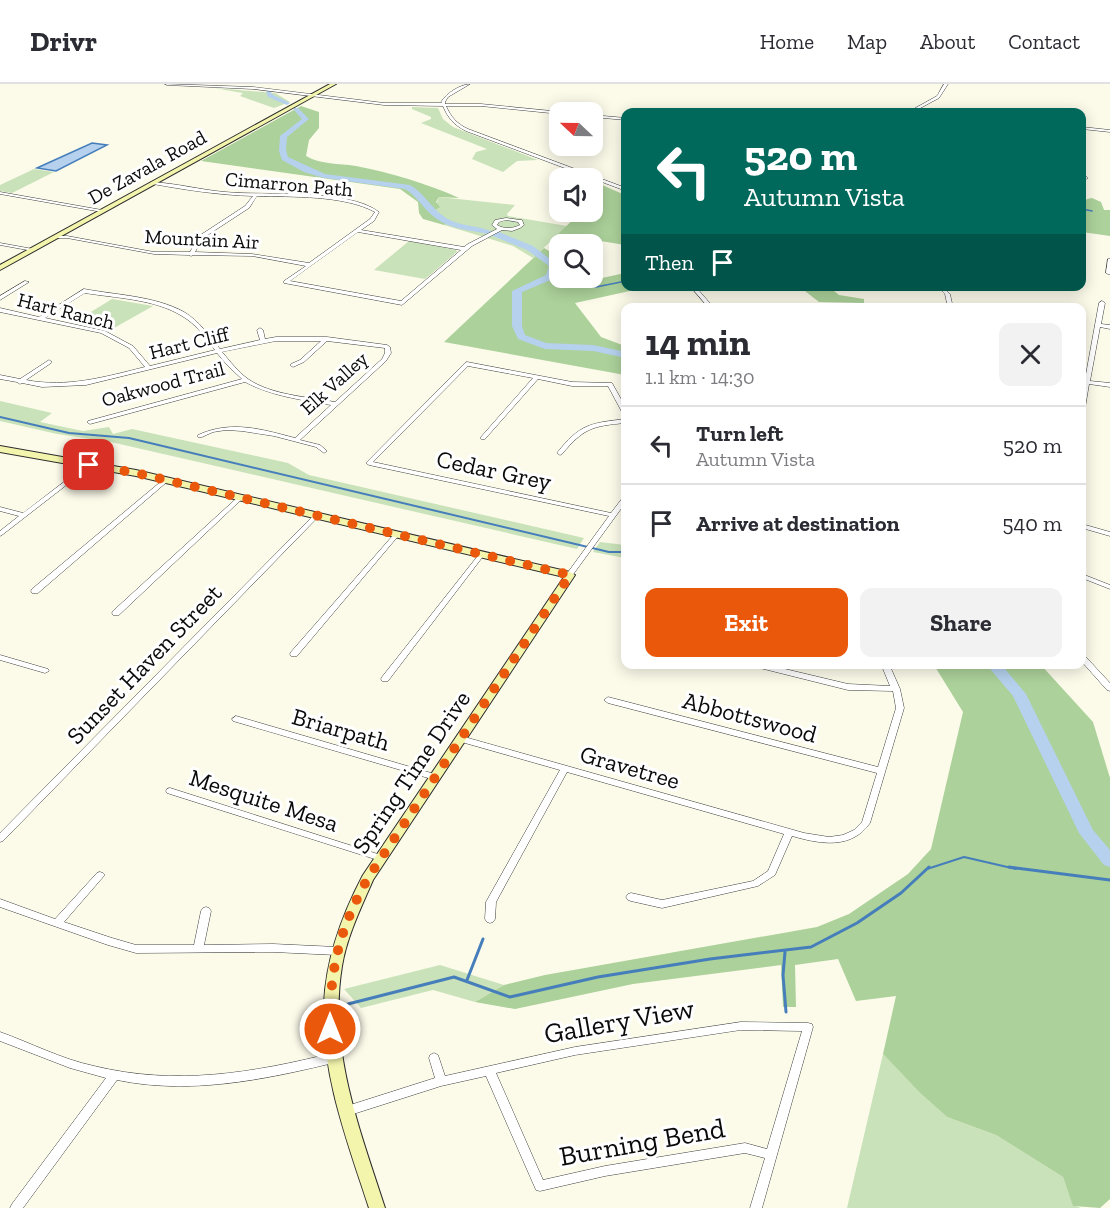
<!DOCTYPE html>
<html lang="en">
<head>
<meta charset="utf-8">
<style>
	:root { --surface:#fff; --page:#f2f2f3; --text:#2b2b33; --muted:#7c7c81; --line:#e1e1e2; --accent:#ea580c }
	body { margin:0; font-family:"Zilla Slab",serif; background:var(--page); color:var(--text); height:100vh; display:flex; flex-direction:column; font-size:22px; white-space:nowrap }
	* { box-sizing:border-box; margin:0 }
	p { font-size:20px; color:var(--muted) }
	.icon { flex:none; width:33px; height:33px; fill:none; stroke:currentColor; stroke-width:2; stroke-linecap:round; stroke-linejoin:round }
	.map { position:relative; flex:1; overflow:hidden }
	.panel { position:absolute; left:621px; top:219px; width:465px; height:366px; display:flex; flex-direction:column; background:var(--surface); border-radius:12px; box-shadow:0 3px 15px #0003 }
	.panel>* { flex:none }
	.top-card { position:absolute; left:621px; top:24px; width:465px; height:183px; border-radius:12px; box-shadow:0 3px 15px #0003; background:#00695c; color:#fff; overflow:hidden }
	.needle { width:39px; rotate:292deg }
	.buttons { position:absolute; left:549px; top:18px; display:grid; gap:12px }
	.buttons a { display:grid; place-items:center; width:54px; height:54px; border-radius:12px; background:var(--surface); box-shadow:0 3px 15px #0003; font-size:30px }
	.pin { position:absolute; display:grid; place-items:center; width:51px; height:51px; color:#fff; margin:-26px; border-radius:12px; box-shadow:0 3px 9px #0006 }
	.me { position:absolute; width:66px; margin:-33px; rotate:0deg; stroke-linejoin:round; filter:drop-shadow(0 0 4px #0008) }
	.turn { display:flex; align-items:center; gap:21px; height:126px; padding:0 24px; font-size:27px }
	.turn .icon { width:78px; height:78px; stroke-width:2.5 }
	.turn b { display:block; font-size:42px; line-height:51px }
	.then { display:flex; align-items:center; height:57px; padding:0 24px; background:#0003; gap:12px; font-size:22px }
	.round { display:grid; place-items:center; flex:none; width:63px; height:63px; border-radius:12px; background:var(--page) }
	.headline { display:flex; align-items:center; justify-content:space-between; height:102px; padding:0 24px }
	h1 { font-size:36px; font-weight:800; line-height:45px }
	.button { display:flex; gap:12px; margin-top:auto; padding:12px 24px }
	.button a { flex:1; height:69px; border-radius:12px; background:var(--accent); color:#fff; font-size:24px; font-weight:800; line-height:69px; text-align:center }
	.button a+a { background:var(--page); color:var(--text) }
	ul { padding:0; list-style:none }
	li { display:flex; align-items:center; gap:18px; height:78px; padding:0 24px; border-top:2px solid var(--line) }
	li div { flex:1 }
	li b { display:block; font-size:22px }
	li em { font-style:normal }
	header { display:flex; align-items:center; gap:36px; box-sizing:border-box; height:84px; padding:0 30px; background:var(--surface); border-bottom:2px solid var(--line) }
	header strong { font-size:28px }
	nav { display:flex; gap:33px; margin-inline-start:auto; font-size:21px }
	.map>svg:first-child { display:block }
	.green { fill:#c9e2b9 }
	.forest { fill:#acd19a }
	.water { fill:#b5d1ed; stroke:#457ebb; stroke-width:1.5 }
	.lines { fill:none; stroke-linecap:round; stroke-linejoin:round }
	.stream-far2 { stroke:#457ebb; stroke-width:1.5 }
	.stream-far1 { stroke:#457ebb; stroke-width:2 }
	.stream { stroke:#457ebb; stroke-width:3 }
	.river { fill:#b5d1ed; fill-rule:evenodd }
	.street-casing { stroke:#3d3d3d; stroke-width:1 }
	.secondary-casing { stroke:#2c2c2c; stroke-width:2 }
	.street { fill:#fff; fill-rule:evenodd }
	.secondary { fill:#f4f5ad; fill-rule:evenodd }
	.route { stroke:#ea580c; stroke-width:10; stroke-dasharray:0 18 }
	.labels { text-anchor:middle; dominant-baseline:central; stroke-width:6; stroke-linejoin:round; paint-order:stroke }
	.far-street-label { font-size:20px; fill:#0a0a0a; stroke:#fff }
	.street-label { font-size:24px; fill:#0a0a0a; stroke:#fff }
	.near-street-label { font-size:28px; fill:#0a0a0a; stroke:#fff }
</style>
</head>
<body>
<header>
<strong>Drivr</strong>
<nav><a>Home</a><a>Map</a><a>About</a><a>Contact</a></nav>
</header>
<div class="map">
<svg width="1110" height="1124" viewBox="0 0 1110 1124">
	<rect width="100%" height="100%" fill="#fcfbea"/>
	<g class="green">
		<path d="M214,4L275,9L290,18L274,24L240,12L243,9Z"/>
		<path d="M412,23L438,24L443,35L453,43L538,76L517,77L503,88L472,75L476,68L487,65L421,39L431,35V33L412,25Z"/>
		<path d="M34,85L54,88L12,109L0,107V101Z"/>
		<path d="M439,113L515,121L507,130L508,132L567,142L533,174L513,162L444,141L449,138L434,126Z"/>
		<path d="M409,157L456,166L457,168L425,195L374,186Z"/>
		<path d="M112,215L153,222L107,248L73,239Z"/>
		<path d="M0,317L52,329L40,338L83,347L109,343L113,350L132,345L288,379L309,391L584,454L577,465L111,358L57,350L0,337Z"/>
		<path d="M600,458L625,461V474L593,468Z"/>
		<path d="M440,881L504,901L475,918L433,906L361,924L344,905Z"/>
		<path d="M883,970L920,1009L947,1033L996,1051L1063,1093L1073,1121L1081,1124H847Z"/>
	</g>
	<g class="forest">
		<path d="M301,22L319,28V44L309,56L306,72C322,81 338,79 356,82C391,89 426,99 459,114L439,113L436,118L440,123L435,126L450,138L444,141L423,135L419,129L418,118L400,105L201,77Z"/>
		<path d="M593,97L625,111V161L558,150L578,131L576,130L578,128H592L593,114L600,106L593,105Z"/>
		<path d="M1092,114L1101,118L1104,126H1110V152L1082,148V121L1087,115Z"/>
		<path d="M544,164L559,173L560,194H602L625,189L626,202L648,203L575,219L601,253L625,262V291L444,258Z"/>
		<path d="M800,203H829L839,211L864,215V219L819,218Z"/>
		<path d="M934,581H1041L1093,638L1110,694V1115L1100,1124L1073,1122L1063,1093L996,1051L947,1033L920,1009L883,970L896,912L856,917L838,875L795,881L796,923H783L781,881L633,900L515,925L475,918L504,901L545,891L817,843L849,830L908,790L931,765L963,628Z"/>
	</g>
	<path class="water" d="M92,59L107,61L56,87L37,84Z"/>
	<g class="lines">
		<g class="stream-far2">
			<path d="M1082,125L1092,127"/>
			<path d="M550,193L596,203L626,197"/>
		</g>
		<g class="stream-far1">
			<path d="M0,333L69,349L129,354L609,468H626"/>
			<path d="M927,785L964,773L1016,785"/>
		</g>
		<g class="stream">
			<path d="M1009,783L1110,796"/>
			<path d="M785,868L783,891L786,928"/>
			<path d="M467,896L483,855"/>
			<path d="M348,920L454,893L510,913L598,893L710,875L811,863L857,839L901,809L929,783"/>
		</g>
		<g class="river">
			<path d="M269,6L273,11L290,19L287,21L268,13L266,8Z"/>
			<path d="M294,24H298L309,35L287,53L286,66L288,73L325,90L410,101C426,110 433,128 450,136C463,143 480,141 492,148L488,150C469,146 448,145 433,132C423,124 417,112 405,105L324,94L304,88L282,76L279,67L280,52L302,35L294,26Z"/>
			<path d="M493,148H499L533,162L558,181L553,195L522,208V242L525,251L546,259L593,261L626,268V274L593,267L545,265L518,255L512,242V207L546,191L549,182L527,166L493,152Z"/>
			<path d="M986,580H1001L1026,610L1093,746L1110,766V783L1104,781L1079,749L1013,612Z"/>
		</g>
		<defs>
			<g id="street">
				<path d="M165,0L253,3L384,19H442L441,18C447,9 459,1 470,0L448,13L445,18V20H481L562,28H560V30L481,22H446C451,33 457,40 468,45L626,104V107L466,47C454,41 448,34 443,22L384,21L253,5L167,1Z"/>
				<path d="M944,0H948L939,14L913,28H909L910,27L937,12Z"/>
				<path d="M592,31L626,34V36L592,33Z"/>
				<path d="M1082,43L1110,46V48L1082,45Z"/>
				<path d="M1082,92L1087,93L1088,94L1086,95L1082,94Z"/>
				<path d="M151,98C175,99 201,106 225,108C266,112 347,104 379,128L374,137L361,146L464,163L468,160L497,145L492,141L495,136L506,134L520,136H522L524,141L520,144L512,147L502,146L472,162L402,221L284,199V197L306,182L252,172L193,171L191,172L189,171L154,170L67,154H56L54,153L56,152H67L154,168H190L199,152L245,122L253,112C219,111 186,106 153,100H151ZM257,112C292,113 344,111 375,128L370,135L309,179L252,170L195,168L203,154L249,124ZM506,136L518,138L520,141C512,145 504,145 497,141L499,138ZM358,148L461,166L401,217L290,197Z"/>
				<path d="M0,108L102,126L104,127L102,128L0,110Z"/>
				<path d="M0,159L33,165L35,166L33,167L0,161Z"/>
				<path d="M1108,175H1110V190H1108L1106,189Z"/>
				<path d="M25,197L29,198L0,216V212Z"/>
				<path d="M690,202H695L714,224H709Z"/>
				<path d="M937,202H942L950,210L953,224H948L945,210Z"/>
				<path d="M84,205C116,211 155,212 184,228C199,237 209,251 220,265L260,256L257,246L260,244L263,246L265,255L276,253H327L387,261L390,263L391,269L386,277L300,356L320,361L327,367L324,369L316,363L274,352L242,347L226,346L213,348L202,353H198V351C231,336 261,345 295,354L331,321C302,316 271,312 245,298L90,340L87,338L88,337L242,295L228,282L217,269L86,301L42,303L22,299L20,300L17,298L0,295V291L20,295L49,276L52,278L51,279L26,296C67,304 105,293 145,283L129,264L101,249L0,228V224L39,233ZM85,209C115,214 155,215 182,232C196,240 205,253 215,266L150,282L133,262L105,247L45,234ZM276,257H321L300,276L291,280L290,281L293,283L304,278L327,257L385,264V269L382,275L335,318C308,313 271,311 248,295C238,288 230,277 222,268Z"/>
				<path d="M1102,217L1105,219L1101,240L1110,241V245L1100,243L1090,297L1110,299V303L1089,300L1085,324L1082,326V312L1099,219Z"/>
				<path d="M467,278L572,298L612,299L626,324V332L623,330L608,302H572L538,295L485,355H481V353L533,294L468,282L373,378L611,429L624,412L626,411V418L572,492H568L566,491L609,432L369,381L366,379L465,279Z"/>
				<path d="M626,335V339C592,342 584,344 562,370L560,371L557,369C580,340 590,339 626,335Z"/>
				<path d="M89,379L91,380V382L2,451L0,452V447L19,432L0,427V423L23,429Z"/>
				<path d="M166,394L169,396L168,397L38,509H32L31,507L32,505L164,395Z"/>
				<path d="M241,411L244,413L243,414L119,531H113L112,529L113,527L239,412Z"/>
				<path d="M317,429L319,430L320,431L319,432L3,757L0,758V749L315,430Z"/>
				<path d="M1082,440L1110,448V452L1082,444Z"/>
				<path d="M397,448L400,450L399,451L297,572H291L290,570L291,568L395,449Z"/>
				<path d="M482,468L485,470L484,471L388,597H382L381,595L382,593L480,469Z"/>
				<path d="M1082,490L1110,501V505L1082,494Z"/>
				<path d="M0,571L48,585L49,587L45,589L0,576Z"/>
				<path d="M1082,572H1085L1110,599V607L1107,606L1082,578Z"/>
				<path d="M749,580H764L848,600L890,602L881,580H889L900,605L904,624L870,739C851,766 820,760 792,752L775,791L758,802L662,824L631,817L628,816L626,813L628,810L631,809L662,816L753,797L768,787L784,750L567,688L496,818L495,835L493,838L490,839L487,838L485,835L486,818L560,686L458,657L457,655L458,653L461,652L804,749L829,753L843,751L854,746L862,738L877,689L608,619L604,616L608,613L878,683L896,624L893,607L848,606L752,582Z"/>
				<path d="M236,632L438,691L439,693L438,695L435,696L233,637L232,635Z"/>
				<path d="M170,704L384,772L385,774L384,776L381,777L167,709L166,707L167,705Z"/>
				<path d="M100,788L103,789L105,791L103,793L64,838L112,854L136,861H194L201,827L203,824L206,823L209,824L211,827L204,861L273,860L337,863L340,864L342,867L340,870L337,871L273,868L136,869L108,861L0,823V815L55,835L97,789Z"/>
				<path d="M741,938L808,939L812,940L813,943L762,1124H750L765,1074L745,1069L605,1092L540,1107L536,1106L486,992L441,1002L347,1032L343,1030L342,1027L343,1024L347,1022L435,994L429,974L430,971L434,969L438,971L445,992L575,963ZM741,946L802,947L767,1065L745,1059L605,1082L543,1096L496,989L575,971Z"/>
				<path d="M0,948C31,959 61,975 94,982C176,1002 252,989 333,969L337,971L338,974L337,977L333,979C263,996 189,1011 117,996L23,1124H10L12,1120L106,994L70,984L0,957Z"/>
			</g>
			<g id="secondary">
				<path d="M330,0H336L0,186V181Z"/>
				<path d="M0,362L136,386L570,488L575,491L373,796C361,824 347,852 342,882C328,966 360,1046 385,1124H369C348,1059 321,990 324,920C326,874 342,831 363,791L564,493L136,392L0,368Z"/>
			</g>
		</defs>
		<use href="#street" class="street-casing"/>
		<use href="#secondary" class="secondary-casing"/>
		<use href="#street" class="street"/>
		<use href="#secondary" class="secondary"/>
	</g>
	<g class="lines">
		<path class="route" d="M89,381L136,389L570,491L368,794C338,848 330,885 330,945"/>
	</g>
	<g class="labels">
		<g class="far-street-label">
			<text transform="translate(147 83) rotate(-29)">De Zavala Road</text>
			<text transform="translate(289 100) rotate(5)">Cimarron Path</text>
			<text transform="translate(202 155) rotate(3)">Mountain Air</text>
			<text transform="translate(66 227) rotate(14)">Hart Ranch</text>
			<text transform="translate(189 259) rotate(-14)">Hart Cliff</text>
			<text transform="translate(334 299) rotate(-42)">Elk Valley</text>
			<text transform="translate(163 300) rotate(-15)">Oakwood Trail</text>
		</g>
		<g class="street-label">
			<text transform="translate(494 386) rotate(12)">Cedar Grey</text>
			<text transform="translate(144 580) rotate(-46)">Sunset Haven Street</text>
			<text transform="translate(750 633) rotate(15)">Abbottswood</text>
			<text transform="translate(341 645) rotate(16)">Briarpath</text>
			<text transform="translate(630 683) rotate(16)">Gravetree</text>
			<text transform="translate(411 688) rotate(-56)">Spring Time Drive</text>
			<text transform="translate(264 716) rotate(18)">Mesquite Mesa</text>
		</g>
		<g class="near-street-label">
			<text transform="translate(619 937) rotate(-10)">Gallery View</text>
			<text transform="translate(642 1058) rotate(-10)">Burning Bend</text>
		</g>
	</g>
</svg>
<div class="buttons">
<a><svg class="needle" viewBox="-14 -14 28 28"><path d="M0-13l5 13h-10z" fill="#e53935"/><path d="M0 13l5-13h-10z" fill="#7c7c81"/></svg></a>
<a><svg class="icon" aria-label="sound" viewBox="0 0 24 24"><path d="M4 9h4l5-4v14l-5-4H4zM17 9q2 3 0 6"/></svg></a>
<a><svg class="icon" aria-label="search" viewBox="0 0 24 24"><circle cx="10" cy="10" r="6"/><path d="M15 15l6 6"/></svg></a>
</div>
<div class="pin" style="left:89px;top:381px;background:#d93025"><svg class="icon" aria-label="arrive" viewBox="0 0 24 24"><path d="M6 21V4h12l-3 4 3 4H6"/></svg></div>
<svg class="me" style="left:330px;top:945px" viewBox="-20 -20 40 40"><circle r="17" fill="#ea580c" stroke="#fff" stroke-width="3"/><path d="M0-11L8 9 0 5-8 9z" fill="#fff"/></svg>
<div class="top-card">
<div class="turn"><svg class="icon" aria-label="left" viewBox="0 0 24 24"><path d="M17 20v-9H6M10 6l-5 5 5 5"/></svg><div><b>520 m</b>Autumn Vista</div></div>
<div class="then">Then<svg class="icon" aria-label="arrive" viewBox="0 0 24 24"><path d="M6 21V4h12l-3 4 3 4H6"/></svg></div>
</div>
<section class="panel">
<div class="headline"><div><h1>14 min</h1><p>1.1 km · 14:30</p></div><a class="round"><svg class="icon" aria-label="close" viewBox="0 0 24 24"><path d="M6 6l12 12M18 6L6 18"/></svg></a></div>
<ul>
<li><svg class="icon" aria-label="left" viewBox="0 0 24 24"><path d="M17 20v-9H6M10 6l-5 5 5 5"/></svg><div><b>Turn left</b><p>Autumn Vista</p></div><em>520 m</em></li>
<li><svg class="icon" aria-label="arrive" viewBox="0 0 24 24"><path d="M6 21V4h12l-3 4 3 4H6"/></svg><div><b>Arrive at destination</b></div><em>540 m</em></li>
</ul>
<div class="button"><a>Exit</a><a>Share</a></div>
</section>
</div>
</body>
</html>
